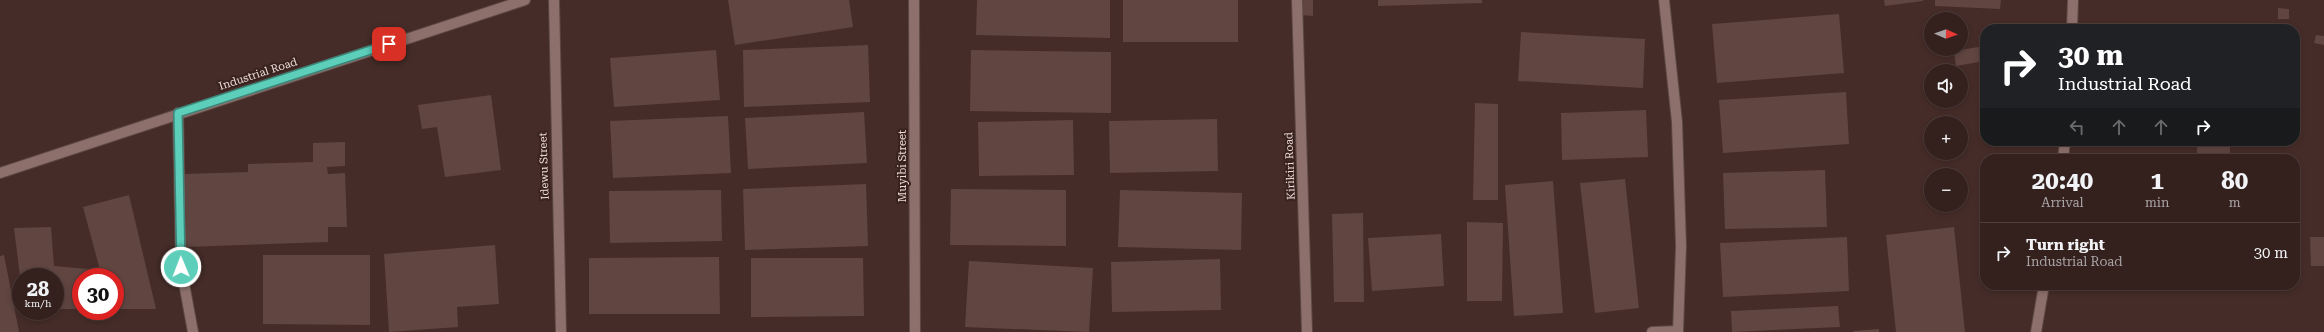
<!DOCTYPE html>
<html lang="en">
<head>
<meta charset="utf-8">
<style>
	:root { --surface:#34211e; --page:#3f2e2b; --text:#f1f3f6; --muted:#a9a3a4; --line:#4e3e3c }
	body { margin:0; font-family:"Roboto Serif",serif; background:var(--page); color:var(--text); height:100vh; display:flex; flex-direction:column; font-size:15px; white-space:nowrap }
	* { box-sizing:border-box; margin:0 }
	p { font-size:13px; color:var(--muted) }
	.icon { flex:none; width:22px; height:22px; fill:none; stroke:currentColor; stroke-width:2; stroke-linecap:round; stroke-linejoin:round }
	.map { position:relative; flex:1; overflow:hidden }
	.drawer { position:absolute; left:1980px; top:154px; width:320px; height:136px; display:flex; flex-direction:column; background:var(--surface); border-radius:16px; box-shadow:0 2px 6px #0003,0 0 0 1px var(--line) }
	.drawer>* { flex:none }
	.guide { position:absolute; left:1980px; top:24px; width:320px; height:122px; border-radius:16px; box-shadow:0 2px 6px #0003,0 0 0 1px var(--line); background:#202124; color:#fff; overflow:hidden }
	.needle { width:26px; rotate:92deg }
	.fabs { position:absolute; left:1924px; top:12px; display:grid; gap:8px }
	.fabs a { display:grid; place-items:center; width:44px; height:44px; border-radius:50%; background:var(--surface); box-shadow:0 2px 6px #0003,0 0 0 1px var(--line); font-size:20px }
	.speed { position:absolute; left:12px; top:268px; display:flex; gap:8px; font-size:20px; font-weight:700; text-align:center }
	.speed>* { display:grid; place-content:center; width:52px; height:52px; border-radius:50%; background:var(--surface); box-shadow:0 2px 6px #0003,0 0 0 1px var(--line); line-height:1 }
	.speed small { font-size:10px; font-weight:400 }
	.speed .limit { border:6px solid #d22; background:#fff; color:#111 }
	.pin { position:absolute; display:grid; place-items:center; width:34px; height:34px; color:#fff; margin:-17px; border-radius:8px; box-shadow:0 2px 6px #0006 }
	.me { position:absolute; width:44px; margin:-22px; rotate:359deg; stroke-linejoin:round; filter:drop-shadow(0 0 3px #0008) }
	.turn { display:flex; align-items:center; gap:14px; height:84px; padding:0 12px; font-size:18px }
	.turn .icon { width:52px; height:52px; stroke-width:2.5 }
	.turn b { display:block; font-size:28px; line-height:34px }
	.lanes { display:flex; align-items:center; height:38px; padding:0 12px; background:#0003; justify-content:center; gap:20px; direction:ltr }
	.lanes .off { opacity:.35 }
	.eta { display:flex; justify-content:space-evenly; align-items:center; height:68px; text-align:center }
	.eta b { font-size:24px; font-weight:700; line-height:28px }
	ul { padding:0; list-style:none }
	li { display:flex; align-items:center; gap:12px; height:60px; padding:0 12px; border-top:1px solid var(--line) }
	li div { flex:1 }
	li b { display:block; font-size:15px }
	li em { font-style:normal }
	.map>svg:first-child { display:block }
	.building { fill:#604541 }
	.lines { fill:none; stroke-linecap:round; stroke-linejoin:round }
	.street-casing { stroke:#5d4844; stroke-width:12 }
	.secondary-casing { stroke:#5d4844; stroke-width:12 }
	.street { stroke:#8d706b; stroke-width:10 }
	.secondary { stroke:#8d706b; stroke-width:10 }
	.route-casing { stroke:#3c8679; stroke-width:10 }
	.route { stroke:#5cceba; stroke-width:7 }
	.labels { text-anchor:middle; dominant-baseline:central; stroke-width:4; stroke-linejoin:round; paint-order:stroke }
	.street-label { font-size:11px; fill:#edddd9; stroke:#3a221e }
</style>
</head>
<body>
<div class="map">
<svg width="2324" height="332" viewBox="0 0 2324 332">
	<rect width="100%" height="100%" fill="#452c28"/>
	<g class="building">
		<path d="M728,0H849L853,27L735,45Z"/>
		<path d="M977,0H1110V38L976,35Z"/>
		<rect x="1123" y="0" width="115" height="42"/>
		<path d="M1302,0H1313V16L1301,15Z"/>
		<path d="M1378,0H1482V3L1378,6Z"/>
		<path d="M1884,0H1923V1L1885,6Z"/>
		<path d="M1935,0H2001L2000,9L1935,6Z"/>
		<path d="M2278,8L2289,9V19H2278Z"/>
		<path d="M1839,14L1844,73L1717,83L1712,24Z"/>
		<path d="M1521,32L1645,39L1643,88L1518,81Z"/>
		<path d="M2316,35L2324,36V45L2314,43Z"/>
		<path d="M868,45L870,102L744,107L743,50Z"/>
		<path d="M1985,46V61L1956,66L1954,51Z"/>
		<path d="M716,50L720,100L614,107L610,58Z"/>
		<path d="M971,50L1111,52V113L970,111Z"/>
		<path d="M1846,92L1849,144L1723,153L1719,100Z"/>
		<path d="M491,95L501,170L445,177L437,127L422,129L418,105Z"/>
		<path d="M1475,103L1498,104V200H1473Z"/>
		<path d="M1646,110L1648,157L1562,160L1561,113Z"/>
		<path d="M864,112L867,163L748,169L745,118Z"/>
		<path d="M728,116L731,173L613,178L610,121Z"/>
		<path d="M1217,119L1218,171L1110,173L1109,121Z"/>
		<path d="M1073,120L1074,175L979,176L978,122Z"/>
		<rect x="2197" y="141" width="33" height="18"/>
		<path d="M345,142V166L327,167L328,174L345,173L347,227H328V242L186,247L183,174L248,172V164L313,162V143Z"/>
		<path d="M1825,170L1827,227L1725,229L1723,173Z"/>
		<path d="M1625,179L1639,308L1595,313L1580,183Z"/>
		<path d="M1553,181L1563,313L1514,316L1505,185Z"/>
		<path d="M866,184L868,246L745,250L743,189Z"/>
		<path d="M951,189L1066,190V246L950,245Z"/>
		<path d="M721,190L722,241L610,243L609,191Z"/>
		<path d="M1120,190L1242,193L1241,250L1118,247Z"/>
		<path d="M129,195L156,309H115V277H81V309H55V277H20L14,228L51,227L54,266L100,270L83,207Z"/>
		<path d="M1363,213L1364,302H1334L1332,214Z"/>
		<path d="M1467,222L1503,223L1502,301H1467Z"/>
		<path d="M1954,227L1965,332H1896L1886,235Z"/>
		<path d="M1441,234L1444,286L1372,291L1368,238Z"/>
		<path d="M1847,237L1849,291L1723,297L1720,243Z"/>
		<path d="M2310,237H2324V266H2311Z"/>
		<path d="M495,245L499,304L457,307L458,327L389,332L384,254Z"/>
		<path d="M4,255L19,332H0V256Z"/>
		<path d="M263,255H370V325L263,324Z"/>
		<path d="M719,257L720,314H589V258Z"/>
		<path d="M751,258H863L864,316L751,317Z"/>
		<path d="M1220,259L1221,310L1112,312L1111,262Z"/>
		<path d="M969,261L1093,268L1089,332L965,327Z"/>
		<path d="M1838,306L1840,327L1732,332L1731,311Z"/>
		<path d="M1879,329V332H1854L1853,331Z"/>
	</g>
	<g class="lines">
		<defs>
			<g id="street">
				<path d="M554,0L561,332"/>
				<path d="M914,0L915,332"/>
				<path d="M1664,0L1677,122L1681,246L1678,332"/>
				<path d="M2072,29L2073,0"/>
				<path d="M178,113L181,267L193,332"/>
				<path d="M2063,159L2065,141"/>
				<path d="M0,173L525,0"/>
				<path d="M1652,332L1678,331"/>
				<path d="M2036,332L2044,285"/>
			</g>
			<path id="secondary" d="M1297,0L1307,332"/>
		</defs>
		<use href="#street" class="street-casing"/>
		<use href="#secondary" class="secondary-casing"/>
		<use href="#street" class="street"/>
		<use href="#secondary" class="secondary"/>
	</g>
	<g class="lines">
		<defs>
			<path id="route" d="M181,267L178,113L389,44"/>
		</defs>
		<use href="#route" class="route-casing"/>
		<use href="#route" class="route"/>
	</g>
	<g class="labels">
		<g class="street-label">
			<text transform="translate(258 74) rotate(-18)">Industrial Road</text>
			<text transform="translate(544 166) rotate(-92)">Idewu Street</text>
			<text transform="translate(902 166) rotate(-90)">Muyibi Street</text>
			<text transform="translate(1290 166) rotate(-92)">Kirikiri Road</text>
		</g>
	</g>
</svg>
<div class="fabs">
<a><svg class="needle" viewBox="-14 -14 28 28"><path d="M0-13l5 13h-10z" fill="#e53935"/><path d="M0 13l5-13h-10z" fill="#a9a3a4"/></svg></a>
<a><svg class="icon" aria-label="sound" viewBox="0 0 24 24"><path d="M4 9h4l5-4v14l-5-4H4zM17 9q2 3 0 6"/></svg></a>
<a>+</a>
<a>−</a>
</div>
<div class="speed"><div>28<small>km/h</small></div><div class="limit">30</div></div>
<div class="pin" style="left:389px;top:44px;background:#d93025"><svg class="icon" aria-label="arrive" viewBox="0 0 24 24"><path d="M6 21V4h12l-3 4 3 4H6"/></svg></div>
<svg class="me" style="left:181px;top:267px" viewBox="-20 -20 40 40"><circle r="17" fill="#5cceba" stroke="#fff" stroke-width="3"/><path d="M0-11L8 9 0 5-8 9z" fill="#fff"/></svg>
<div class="guide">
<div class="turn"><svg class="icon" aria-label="right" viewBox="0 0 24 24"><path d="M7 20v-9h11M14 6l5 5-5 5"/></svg><div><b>30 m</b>Industrial Road</div></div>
<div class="lanes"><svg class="icon off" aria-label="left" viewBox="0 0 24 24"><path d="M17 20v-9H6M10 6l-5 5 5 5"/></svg><svg class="icon off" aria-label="ahead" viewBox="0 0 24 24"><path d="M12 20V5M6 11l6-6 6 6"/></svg><svg class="icon off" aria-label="ahead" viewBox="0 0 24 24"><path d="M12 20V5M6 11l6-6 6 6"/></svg><svg class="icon" aria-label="right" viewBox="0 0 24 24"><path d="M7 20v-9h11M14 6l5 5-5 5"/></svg></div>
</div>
<section class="drawer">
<div class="eta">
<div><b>20:40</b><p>Arrival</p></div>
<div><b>1</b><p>min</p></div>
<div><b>80</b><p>m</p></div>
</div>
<ul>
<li><svg class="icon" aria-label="right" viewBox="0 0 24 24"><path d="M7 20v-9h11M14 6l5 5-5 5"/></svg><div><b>Turn right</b><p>Industrial Road</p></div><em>30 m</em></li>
</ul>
</section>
</div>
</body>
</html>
